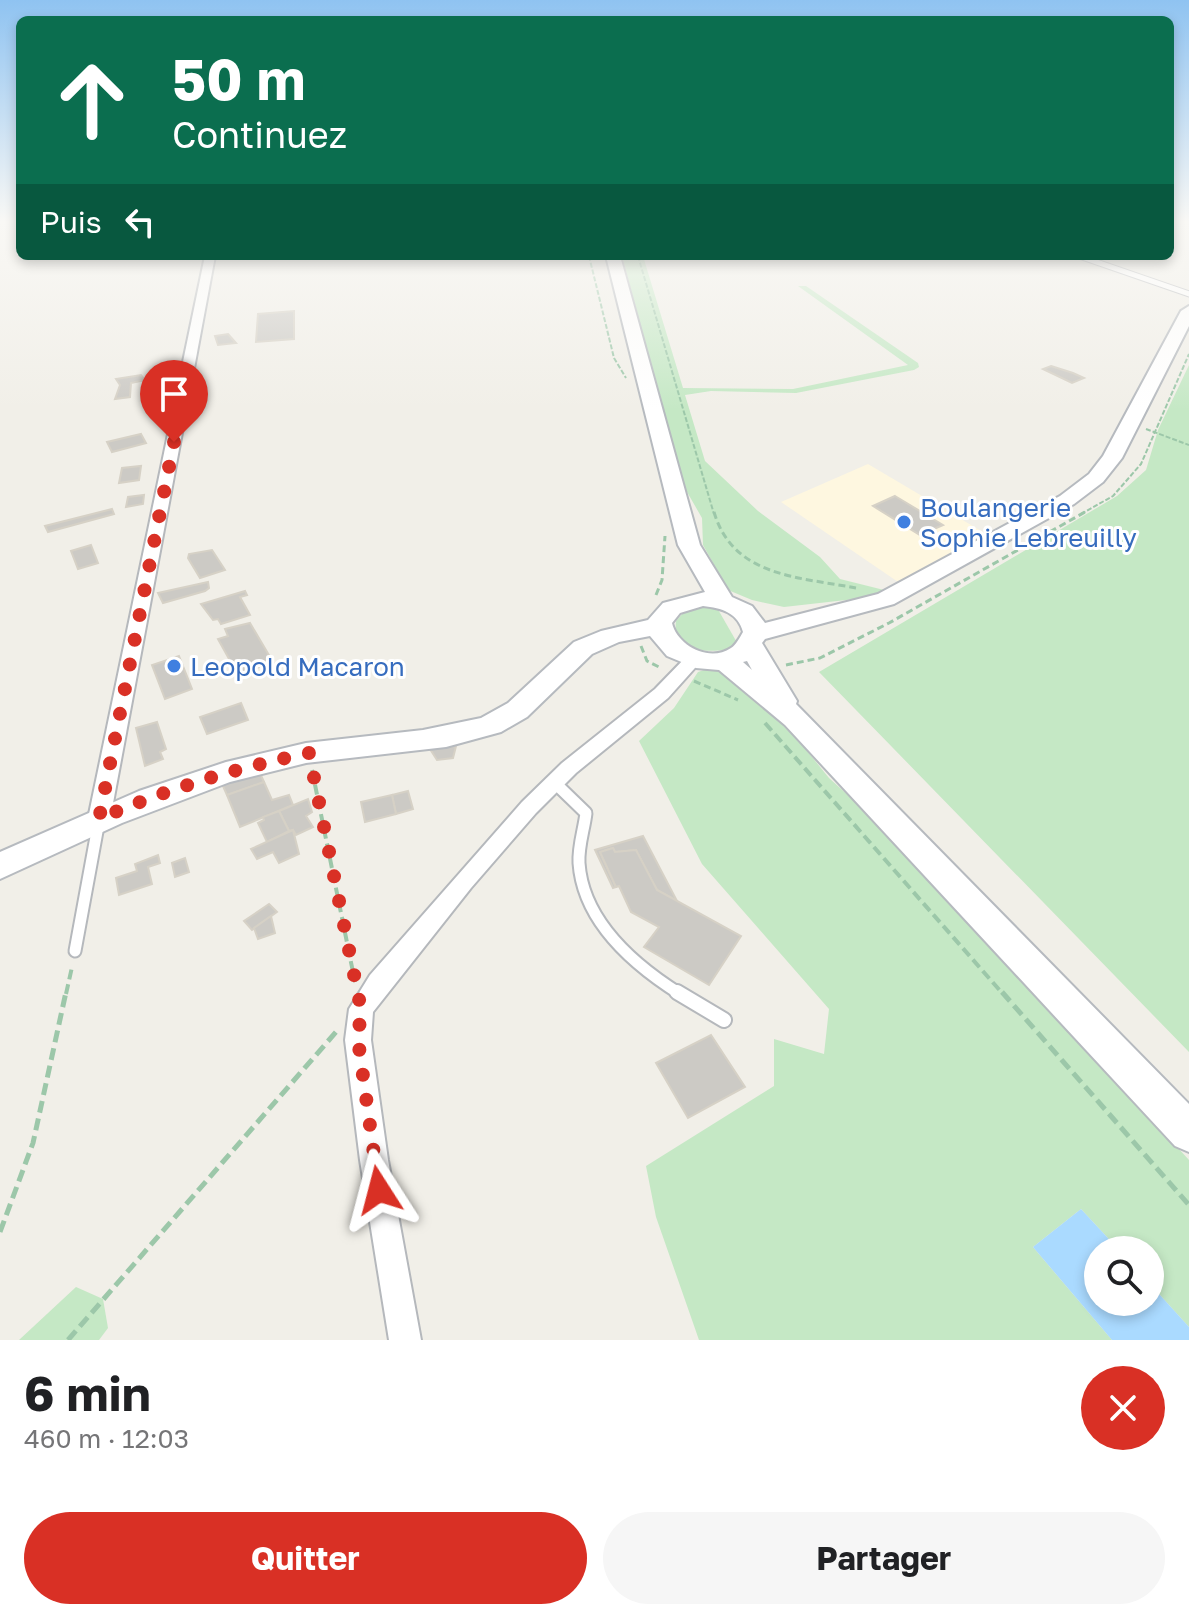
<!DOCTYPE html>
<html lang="fr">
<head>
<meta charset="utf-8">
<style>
	:root { --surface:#fff; --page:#f6f6f6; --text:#202124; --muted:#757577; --accent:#d93025 }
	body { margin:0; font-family:"Golos Text",sans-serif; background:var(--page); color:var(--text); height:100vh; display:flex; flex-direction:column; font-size:30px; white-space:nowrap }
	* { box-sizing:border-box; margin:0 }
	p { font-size:26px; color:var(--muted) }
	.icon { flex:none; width:44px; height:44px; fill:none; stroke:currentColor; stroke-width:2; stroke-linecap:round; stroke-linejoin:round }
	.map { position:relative; height:1340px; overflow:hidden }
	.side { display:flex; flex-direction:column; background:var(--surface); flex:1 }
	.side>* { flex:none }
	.banner { position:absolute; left:16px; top:16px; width:1158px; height:244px; border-radius:12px; box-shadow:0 4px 12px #0003; background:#0b6e4f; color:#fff; overflow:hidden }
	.controls { position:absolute; left:1084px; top:1236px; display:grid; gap:16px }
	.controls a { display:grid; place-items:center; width:80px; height:80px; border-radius:50%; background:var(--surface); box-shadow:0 4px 12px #0003; font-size:40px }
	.pin { position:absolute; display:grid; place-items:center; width:68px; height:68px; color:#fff; margin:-82px -34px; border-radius:50% 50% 50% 0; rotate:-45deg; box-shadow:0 0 8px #0007 }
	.pin .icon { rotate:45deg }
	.me { position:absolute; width:88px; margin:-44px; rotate:351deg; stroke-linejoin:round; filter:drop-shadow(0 0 6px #0008) }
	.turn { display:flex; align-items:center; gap:28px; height:168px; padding:0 24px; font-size:36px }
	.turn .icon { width:104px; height:104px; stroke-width:2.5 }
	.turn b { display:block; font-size:56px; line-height:68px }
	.then { display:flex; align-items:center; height:76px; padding:0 24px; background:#0003; gap:16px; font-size:30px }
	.round { display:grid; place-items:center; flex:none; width:84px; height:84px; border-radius:42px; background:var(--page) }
	.headline { display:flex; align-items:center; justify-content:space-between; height:136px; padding:0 24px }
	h1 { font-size:48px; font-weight:700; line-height:60px }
	.primary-button { display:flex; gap:16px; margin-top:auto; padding:16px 24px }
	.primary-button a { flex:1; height:92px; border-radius:48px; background:var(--accent); color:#fff; font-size:32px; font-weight:700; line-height:92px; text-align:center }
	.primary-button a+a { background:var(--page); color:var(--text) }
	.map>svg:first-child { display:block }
	.commercial { fill:#fef7e0 }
	.green { fill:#c5e8c5 }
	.water { fill:#aadaff }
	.building { fill:#cccac5; stroke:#d6d1c6; stroke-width:2 }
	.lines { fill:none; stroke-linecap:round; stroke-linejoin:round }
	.lane-far2-casing { stroke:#b5b8bc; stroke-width:7 }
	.lane-far1-casing { stroke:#b5b8bc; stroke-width:15 }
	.lane-casing { stroke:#b5b8bc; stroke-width:18 }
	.street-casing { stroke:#b5b8bc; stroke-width:4 }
	.secondary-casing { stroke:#b6babf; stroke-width:4 }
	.path-far3 { stroke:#9cc7a9; stroke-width:2; stroke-dasharray:5 2; stroke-linecap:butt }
	.path-far2 { stroke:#9cc7a9; stroke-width:3; stroke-dasharray:7 4; stroke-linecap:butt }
	.path-far1 { stroke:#9cc7a9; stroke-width:4; stroke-dasharray:10 5; stroke-linecap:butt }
	.path { stroke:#9cc7a9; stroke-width:5; stroke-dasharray:12 6; stroke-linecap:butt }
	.lane-far2 { stroke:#fff; stroke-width:5 }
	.lane-far1 { stroke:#fff; stroke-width:11 }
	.lane { stroke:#fff; stroke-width:14 }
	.street { fill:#fff; fill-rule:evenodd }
	.secondary { fill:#fff; fill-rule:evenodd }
	.route { stroke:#d93025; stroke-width:14; stroke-dasharray:0 25.2 }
	.shop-dot { fill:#3f7fe0; stroke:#fff; stroke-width:3 }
	.labels { text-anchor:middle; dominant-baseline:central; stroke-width:6; stroke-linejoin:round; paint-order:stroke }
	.shop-label { font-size:26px; fill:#366cbe; stroke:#fff; text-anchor:start }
</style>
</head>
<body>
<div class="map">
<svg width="1189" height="1340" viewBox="0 0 1189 1340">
	<rect width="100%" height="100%" fill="#f1efe8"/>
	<path class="commercial" d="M868,464L988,535L901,584L781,502Z"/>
	<g class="green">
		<path d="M622,256H643L683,388L793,389L908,365L798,286H806L918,363L919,367L914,370L796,393L711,391L685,395L705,461L758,511L820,557L840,579L888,591L855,599L784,607L752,600L728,590L703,545L702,518L683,485Z"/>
		<path d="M1189,365V1052L819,672L1117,496L1146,470L1158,430Z"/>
		<path d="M706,606H716L739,646C718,654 671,656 676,621L684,612Z"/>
		<path d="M710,668L728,673L774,710L829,778L889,832L1189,1160V1327L1150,1284V1250H1119L1081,1209L1033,1247L1112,1340H699L656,1217L646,1166L774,1086V1039L824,1054L829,1009L702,864L639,741L674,708L698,672Z"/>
		<path d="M76,1287L103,1299L108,1328L99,1340H19Z"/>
	</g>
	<path class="water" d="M1081,1209L1119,1250H1098V1302H1150V1284L1189,1327V1340H1112L1033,1247Z"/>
	<g class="building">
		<path d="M294,311V339L256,342L258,314Z"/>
		<path d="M228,334L236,343L218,345L215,336Z"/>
		<path d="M1051,366L1073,373L1084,378L1072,383L1043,369Z"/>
		<path d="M141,375L145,380L131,383L130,397L115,399L120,385L116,379Z"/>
		<path d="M141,434L146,443L112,452L107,442Z"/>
		<path d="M141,466L139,480L119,483L122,468Z"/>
		<path d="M144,495L143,504L126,507L128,497Z"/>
		<path d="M895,496L943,525L920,535L873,506Z"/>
		<path d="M112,509L114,514L48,532L45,526Z"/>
		<path d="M91,545L98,563L78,569L71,551Z"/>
		<path d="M212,550L225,570L200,578L188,558L189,554Z"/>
		<path d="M208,582L209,588L205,591L163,603L158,593Z"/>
		<path d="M245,591L247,595L240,597L250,615L221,624L218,619L213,620L201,604Z"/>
		<path d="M250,623L273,662L238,675L218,639L228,636L225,629Z"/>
		<path d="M179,656L192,689L165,699L152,665Z"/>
		<path d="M241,703L248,720L207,734L200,717Z"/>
		<path d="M157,722L166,749L160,752L163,759L145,766L136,728Z"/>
		<path d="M456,746L453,758L437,760L430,749Z"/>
		<path d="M259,771L264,782L227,795L221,782Z"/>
		<path d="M264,782L272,800L289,795L293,805L240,827L227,795Z"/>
		<path d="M408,791L413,809L396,814L392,795Z"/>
		<path d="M392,795L396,814L365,822L361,802Z"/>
		<path d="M308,799L312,812L306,816L313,827L296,835L293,830L289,831L279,811Z"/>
		<path d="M279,811L289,831L267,842L258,823L264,820L263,817Z"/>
		<path d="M293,830L299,854L279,863L273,852L257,859L251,849Z"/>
		<path d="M643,836L677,901L657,890L636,850L615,852L613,848L600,852L616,887L613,888L595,850Z"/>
		<path d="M613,848L615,852L636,850L657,890L741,936L709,985L644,947L659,927L631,912L619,886L616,887L600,852Z"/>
		<path d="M158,855L160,863L148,867L152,884L119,895L116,878L137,871L135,864Z"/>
		<path d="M185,858L189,872L175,877L172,863Z"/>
		<path d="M269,904L277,912L252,930L244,921Z"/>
		<path d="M271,916L275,933L258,939L254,928Z"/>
		<path d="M711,1035L745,1087L688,1118L656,1063Z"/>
	</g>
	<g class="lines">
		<defs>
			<path id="lane-far2" d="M1079,256L1189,294"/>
			<g id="lane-far1">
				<path d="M554,782L586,813C584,830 578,846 579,863C583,921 634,965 680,994"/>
				<path d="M75,951L98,826"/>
			</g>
			<path id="lane" d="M677,992L724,1020"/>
			<g id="street">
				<path d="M205,256H215L110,819L106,825L99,827L92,825L88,819Z"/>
				<path d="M694,653L703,659L668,698L576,773L536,813L471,888L373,1012L371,1040L388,1160L421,1340H389L360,1160L345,1040L349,1009L370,975L522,802L562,763L655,689L688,655Z"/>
			</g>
			<path id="secondary" d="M606,256H620L700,545L732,597L752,606L765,623L878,594L1060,496L1089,474L1103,456L1181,311L1189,306V326L1122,458L1103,482L1074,504L894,604L765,639L762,643L797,701L796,704L1189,1104V1152L1175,1146L785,725L719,670L696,668L667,656L650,636L619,642L592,654L527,717L501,732L446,747L306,763L230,782L122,823L0,879V852L139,791L226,762L306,743L423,730L481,718L508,703L574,642L601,631L648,620L663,603L705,592L678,545ZM703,606C722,608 738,613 743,632C740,637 736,645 731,648C709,663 677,645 672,623L680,613ZM747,661L752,670L743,662Z"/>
		</defs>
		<use href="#lane-far2" class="lane-far2-casing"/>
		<use href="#lane-far1" class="lane-far1-casing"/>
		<use href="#lane" class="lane-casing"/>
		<use href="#street" class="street-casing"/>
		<use href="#secondary" class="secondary-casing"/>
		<g class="path-far3">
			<path d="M589,256L614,358L626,378"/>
			<path d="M638,256L714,514"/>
			<path d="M1146,429L1189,445"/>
			<path d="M1081,514L1113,496L1141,464L1189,354"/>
		</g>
		<g class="path-far2">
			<path d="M714,512C733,577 799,577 856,588"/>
			<path d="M656,595L662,580L665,536"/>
			<path d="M641,646L647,661L661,668"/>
			<path d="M786,665L820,658L889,623L1085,512"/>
			<path d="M694,681L738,700"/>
		</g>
		<g class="path-far1">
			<path d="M765,723L1003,994"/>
			<path d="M312,770L355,982"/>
			<path d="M66,994L72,967"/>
		</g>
		<g class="path">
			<path d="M1002,992L1189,1205"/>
			<path d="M0,1232L33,1143L66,992"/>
			<path d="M68,1340L336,1032"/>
		</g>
		<use href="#lane-far2" class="lane-far2"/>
		<use href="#lane-far1" class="lane-far1"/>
		<use href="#lane" class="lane"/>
		<use href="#street" class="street"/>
		<use href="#secondary" class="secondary"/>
	</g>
	<linearGradient id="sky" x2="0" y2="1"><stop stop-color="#8fc3f1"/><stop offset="0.54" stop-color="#f9f8f5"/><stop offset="1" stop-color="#f9f8f5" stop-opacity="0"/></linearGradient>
	<rect width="1189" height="410" fill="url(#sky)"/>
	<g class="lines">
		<path class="route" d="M174,442L99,819C167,789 236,768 309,753L361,1009L358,1040L379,1190"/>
	</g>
	<g class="shop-dot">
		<circle cx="904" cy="522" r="8"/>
		<circle cx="174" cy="666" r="8"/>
	</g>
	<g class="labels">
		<g class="shop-label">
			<text x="920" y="507">Boulangerie<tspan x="920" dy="30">Sophie Lebreuilly</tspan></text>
			<text x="190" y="666">Leopold Macaron</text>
		</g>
	</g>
</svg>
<div class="controls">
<a><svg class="icon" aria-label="search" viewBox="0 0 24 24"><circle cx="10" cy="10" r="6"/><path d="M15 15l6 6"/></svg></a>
</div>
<div class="pin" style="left:174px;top:442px;background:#d93025"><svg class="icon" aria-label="arrive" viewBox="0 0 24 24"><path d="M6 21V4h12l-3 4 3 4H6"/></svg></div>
<svg class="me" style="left:379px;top:1190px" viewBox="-20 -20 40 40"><path d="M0-17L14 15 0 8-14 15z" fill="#d93025" stroke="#fff" stroke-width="4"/></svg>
<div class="banner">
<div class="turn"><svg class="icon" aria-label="ahead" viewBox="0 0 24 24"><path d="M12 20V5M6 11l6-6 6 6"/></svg><div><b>50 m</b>Continuez</div></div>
<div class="then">Puis<svg class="icon" aria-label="left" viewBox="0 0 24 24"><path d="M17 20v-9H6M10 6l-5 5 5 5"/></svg></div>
</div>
</div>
<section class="side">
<div class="headline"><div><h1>6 min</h1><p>460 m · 12:03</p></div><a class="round" style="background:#d93025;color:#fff"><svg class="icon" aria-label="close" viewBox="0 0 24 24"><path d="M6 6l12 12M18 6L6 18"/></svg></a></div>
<div class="primary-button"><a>Quitter</a><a>Partager</a></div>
</section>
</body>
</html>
